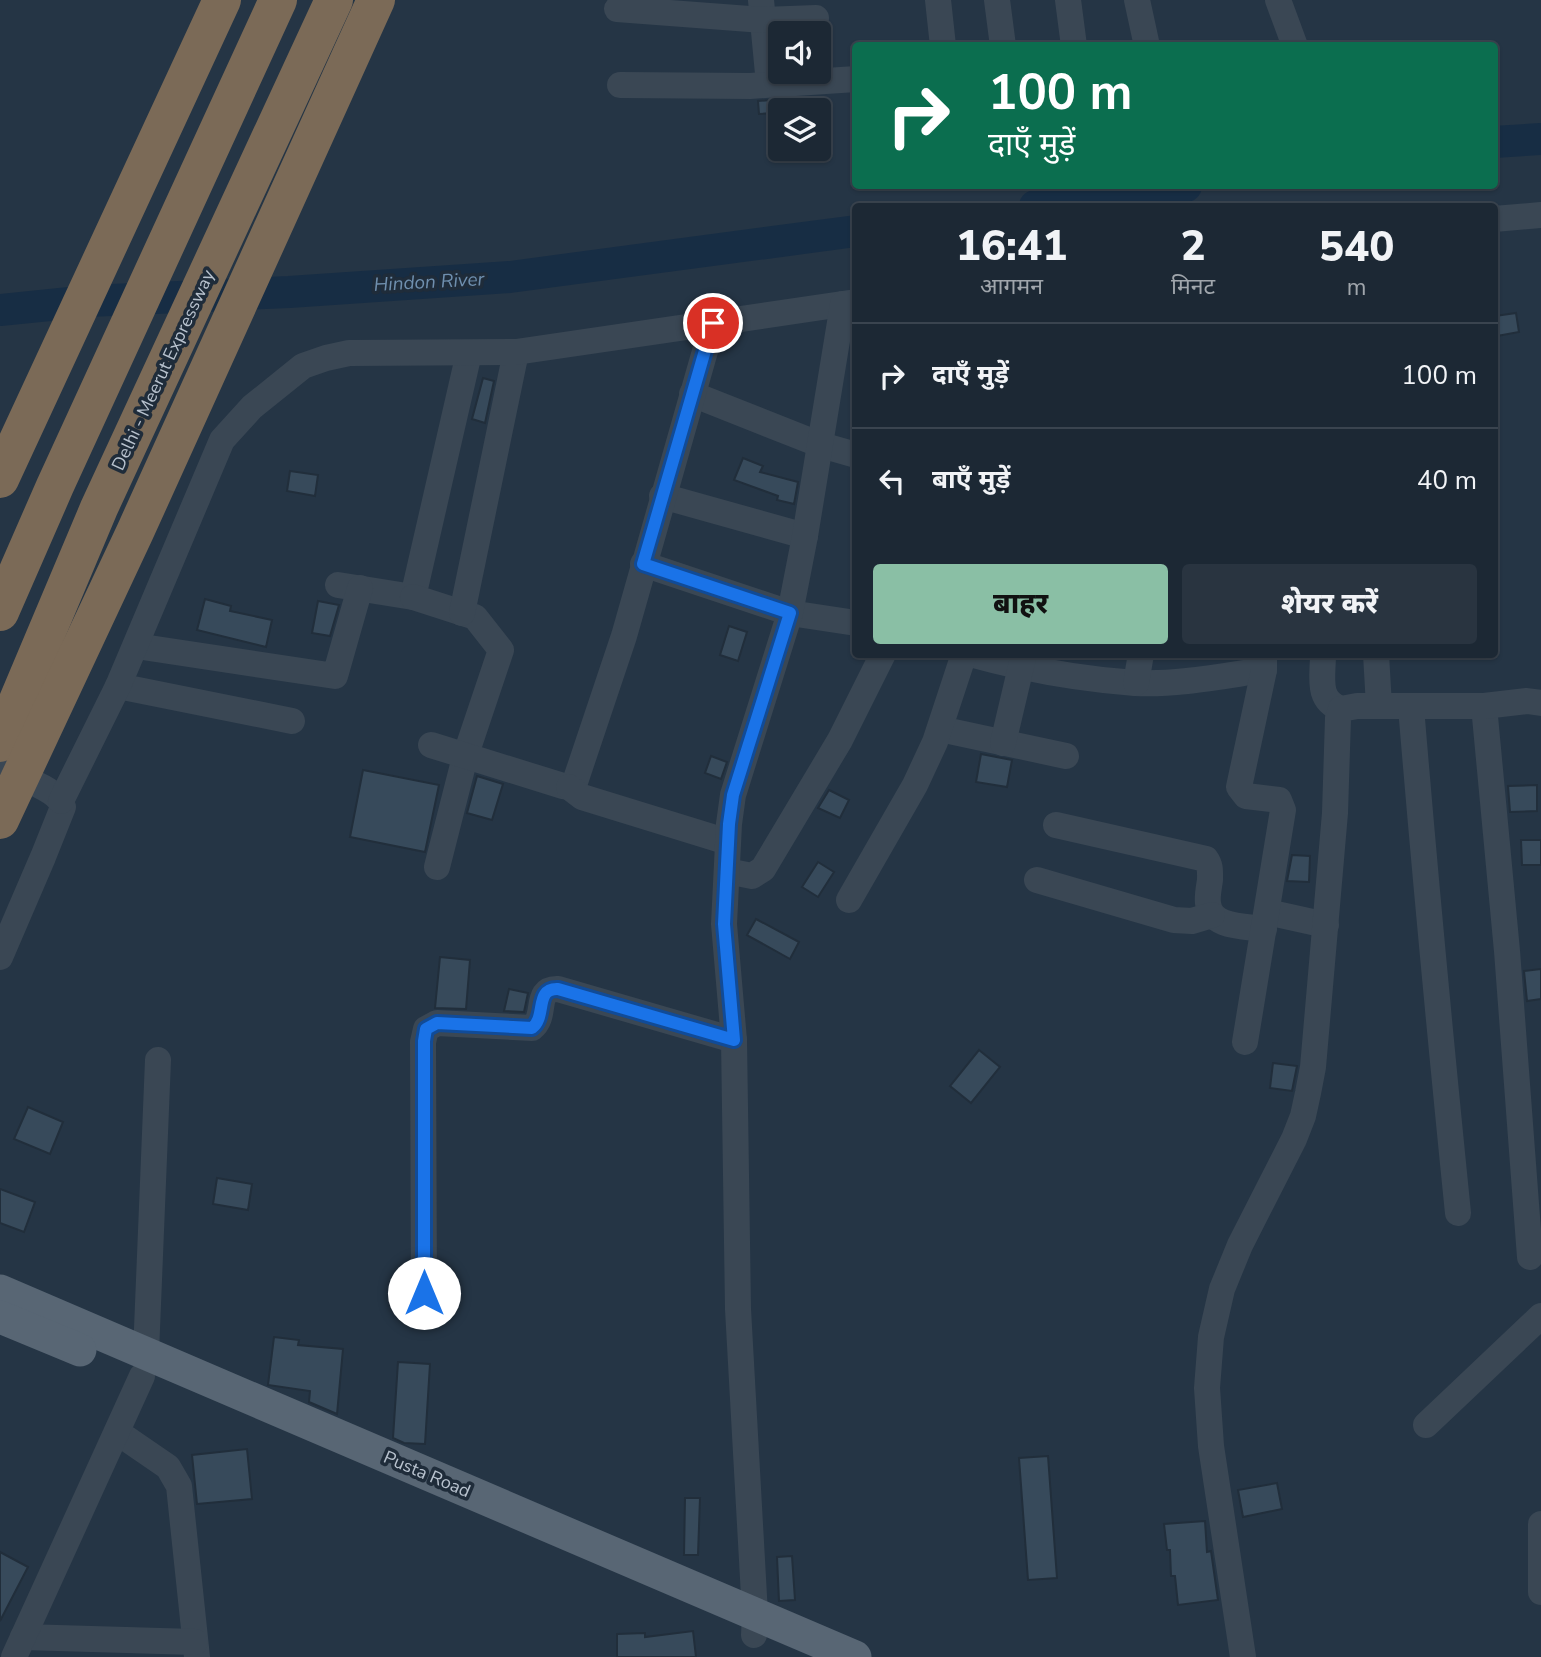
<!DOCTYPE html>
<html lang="hi">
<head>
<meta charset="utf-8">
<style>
	:root { --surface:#1c2834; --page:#293440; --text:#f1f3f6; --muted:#a0a6ac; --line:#3a444f; --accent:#8abfa5 }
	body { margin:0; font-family:"Nunito Sans","Noto Sans Devanagari",sans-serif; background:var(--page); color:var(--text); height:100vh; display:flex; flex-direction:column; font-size:26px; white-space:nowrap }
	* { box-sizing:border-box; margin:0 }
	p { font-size:23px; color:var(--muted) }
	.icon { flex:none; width:38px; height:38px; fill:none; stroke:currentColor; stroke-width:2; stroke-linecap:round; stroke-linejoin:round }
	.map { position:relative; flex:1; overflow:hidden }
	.side { position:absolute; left:852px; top:203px; width:646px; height:455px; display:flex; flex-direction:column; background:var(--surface); border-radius:7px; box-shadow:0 2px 5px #0004,0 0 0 2px var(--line) }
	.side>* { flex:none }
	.hud { position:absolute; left:852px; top:42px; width:646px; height:147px; border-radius:7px; box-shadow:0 2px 5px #0004,0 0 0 2px var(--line); background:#0b6e4f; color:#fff; overflow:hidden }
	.buttons { position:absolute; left:768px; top:21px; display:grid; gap:14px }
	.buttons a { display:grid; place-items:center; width:63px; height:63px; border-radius:7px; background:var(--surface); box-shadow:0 2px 5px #0004,0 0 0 2px var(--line); font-size:35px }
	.pin { position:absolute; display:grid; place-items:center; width:60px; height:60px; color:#fff; margin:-30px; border:4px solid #fff; border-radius:50%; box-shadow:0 2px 7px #0007 }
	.me { position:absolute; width:77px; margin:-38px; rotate:0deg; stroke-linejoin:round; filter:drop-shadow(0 0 5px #0008) }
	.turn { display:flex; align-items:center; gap:24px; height:147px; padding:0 21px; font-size:32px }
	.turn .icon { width:91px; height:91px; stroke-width:2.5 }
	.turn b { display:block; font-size:49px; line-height:60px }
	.eta { display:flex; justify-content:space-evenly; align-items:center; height:119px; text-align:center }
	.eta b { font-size:42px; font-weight:800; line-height:49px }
	.action { display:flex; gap:14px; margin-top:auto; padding:14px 21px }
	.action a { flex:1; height:80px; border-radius:7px; background:var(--accent); color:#111; font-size:28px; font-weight:800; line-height:80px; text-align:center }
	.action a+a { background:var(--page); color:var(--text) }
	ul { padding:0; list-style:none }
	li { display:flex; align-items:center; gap:21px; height:105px; padding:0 21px; border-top:2px solid var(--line) }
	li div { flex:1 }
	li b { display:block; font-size:26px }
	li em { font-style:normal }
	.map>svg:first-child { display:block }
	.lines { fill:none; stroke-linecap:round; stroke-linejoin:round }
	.river { stroke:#172d44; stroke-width:32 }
	.building { fill:#374a5b; stroke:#212e3b; stroke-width:2 }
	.minor { stroke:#3a4754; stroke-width:26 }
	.major { stroke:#586674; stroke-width:33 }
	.highway { stroke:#7b6a57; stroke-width:38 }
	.route-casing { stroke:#114b97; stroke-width:18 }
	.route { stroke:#1a73e8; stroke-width:12 }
	.labels { text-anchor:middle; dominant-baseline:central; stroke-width:7; stroke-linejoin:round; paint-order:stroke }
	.street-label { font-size:18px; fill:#b8c2ce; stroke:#1f2c3a }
	.water-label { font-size:19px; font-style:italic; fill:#6f8fae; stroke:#1f2c3a }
</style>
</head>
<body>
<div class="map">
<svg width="1541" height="1657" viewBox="0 0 1541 1657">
	<rect width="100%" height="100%" fill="#253545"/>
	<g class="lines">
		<g class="river">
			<path d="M1494,142L1541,139"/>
			<path d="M1035,206L1186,186"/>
			<path d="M0,310L89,301L289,292L510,277L856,231"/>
		</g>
	</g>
	<g class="building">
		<path d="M772,100L773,113L759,114L758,101Z"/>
		<path d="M1516,313L1519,332L1497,336L1495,316Z"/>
		<path d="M483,378L494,381L485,423L472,419Z"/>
		<path d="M743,458L763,466L760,472L798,482L794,504L777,500L778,496L734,480Z"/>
		<path d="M290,471L318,475L315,496L287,491Z"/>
		<path d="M205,599L231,606L230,611L272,620L266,647L197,630Z"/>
		<path d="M318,601L339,605L330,636L312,633Z"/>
		<path d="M729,626L747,632L738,661L720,655Z"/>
		<path d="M981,754L1012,760L1007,787L976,782Z"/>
		<path d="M711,756L727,762L721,779L705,773Z"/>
		<path d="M363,770L439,785L425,852L350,837Z"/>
		<path d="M477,776L503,784L492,820L467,813Z"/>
		<path d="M1537,785V811L1510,812L1508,786Z"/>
		<path d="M829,790L849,800L840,818L818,808Z"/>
		<path d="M1521,840H1541V865H1522Z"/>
		<path d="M1292,855L1310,856L1309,882L1287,881Z"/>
		<path d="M818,862L834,872L818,897L802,887Z"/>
		<path d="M756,919L799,942L790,959L747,935Z"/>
		<path d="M440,957L470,960L466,1009L435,1008Z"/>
		<path d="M1541,969V999L1527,1001L1524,971Z"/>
		<path d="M509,989L528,993L524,1012L504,1011Z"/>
		<path d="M979,1050L1000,1067L971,1103L950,1086Z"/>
		<path d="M1273,1063L1297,1066L1292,1091L1270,1088Z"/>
		<path d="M28,1107L63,1122L50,1154L14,1139Z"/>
		<path d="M217,1178L252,1184L248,1210L213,1204Z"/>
		<path d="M0,1189L35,1202L24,1232L0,1223Z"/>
		<path d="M274,1337L299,1340L298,1345L343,1349L337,1414L309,1402L310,1391L268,1385Z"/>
		<path d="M398,1362L430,1364L425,1444L404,1443L393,1438Z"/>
		<path d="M247,1449L252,1499L197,1504L192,1455Z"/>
		<path d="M1048,1456L1057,1578L1028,1580L1019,1458Z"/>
		<path d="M1277,1483L1282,1509L1243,1517L1238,1490Z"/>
		<path d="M685,1498H700L698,1555H684Z"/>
		<path d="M1205,1521L1207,1552L1211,1551L1218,1600L1178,1605L1175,1576H1171L1170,1550H1167L1164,1524Z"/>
		<path d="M0,1552L28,1567L0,1621Z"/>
		<path d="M792,1556L795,1600L779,1601L777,1557Z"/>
		<path d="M693,1631L696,1657H617V1634L645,1633V1637Z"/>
	</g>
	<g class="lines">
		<g class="minor">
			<path d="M761,0L769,84"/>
			<path d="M938,0L943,46"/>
			<path d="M997,0L1003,46"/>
			<path d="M1068,0L1074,46"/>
			<path d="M1137,0L1147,46"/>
			<path d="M1278,0L1295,46"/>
			<path d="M617,9L763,20L816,18"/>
			<path d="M620,85L750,86L856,79"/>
			<path d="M1494,219L1541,215"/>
			<path d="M692,394L821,445L856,455"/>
			<path d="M662,496L805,536"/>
			<path d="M643,564L790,613L856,623"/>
			<path d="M338,585L413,597L469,353"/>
			<path d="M413,597L475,617L501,650L465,757L437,867"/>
			<path d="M462,613L516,352"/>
			<path d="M136,646L335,676L360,588"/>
			<path d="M970,654C1024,669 1080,679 1135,683C1178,685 1222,676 1264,670"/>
			<path d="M1323,654C1323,677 1316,700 1341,709"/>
			<path d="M1376,654L1379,706"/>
			<path d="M1136,683L1141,654"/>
			<path d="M118,686L292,721"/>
			<path d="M1484,706L1507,951L1530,1257"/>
			<path d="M1411,707C1425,876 1441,1045 1458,1213"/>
			<path d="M940,729L1066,756"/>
			<path d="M1003,743L1024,654"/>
			<path d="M431,745L563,786L571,787L575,782L624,636L713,323"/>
			<path d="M0,769C16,776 59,789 63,807L43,857L0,957"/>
			<path d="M569,787L582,797L728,842"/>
			<path d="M61,801L118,686L222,440L252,407L303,366L326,358L349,353L516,352L856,302"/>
			<path d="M1056,825L1206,859C1211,866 1210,872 1210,880C1209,887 1207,896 1208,903C1210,928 1245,926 1264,929"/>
			<path d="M727,871L752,876L763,869L840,740L883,654"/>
			<path d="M1037,880L1174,920L1192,921L1212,915"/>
			<path d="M849,900L915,785L935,742L964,654"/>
			<path d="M1267,912L1326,925"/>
			<path d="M1245,1042L1283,810L1279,800L1246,796L1239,787L1264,670V654"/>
			<path d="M424,1293L423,1042L426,1029L437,1023L532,1028C548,1016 533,988 558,989L734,1040"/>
			<path d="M146,1353L158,1060"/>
			<path d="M1426,1425L1541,1316"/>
			<path d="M117,1432L168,1467L179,1486L197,1657"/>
			<path d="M1541,1524V1592"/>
			<path d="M754,1635L755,1614L738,1309L734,1040L724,924L729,824L733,795L790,613L805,536L843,304"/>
			<path d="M23,1637L195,1642"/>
			<path d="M14,1657L142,1376"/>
			<path d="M1243,1657L1211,1446L1207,1388L1211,1337L1222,1289L1240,1245L1294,1139L1303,1116L1308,1093L1313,1067L1335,813L1338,718L1341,709L1357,706H1484L1527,701L1541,703"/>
		</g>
		<g class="major">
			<path d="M0,1291L855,1657"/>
			<path d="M0,1317L80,1350"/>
		</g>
		<g class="highway">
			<path d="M0,479L222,0"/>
			<path d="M0,612L55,486L278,0"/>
			<path d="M0,743L99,508L334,0"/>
			<path d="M0,820L135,532L376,0"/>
		</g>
	</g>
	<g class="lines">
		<defs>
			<path id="route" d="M424,1293V1041L426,1029L437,1023L532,1028C547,1017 534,988 558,989L734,1040L724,924L729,824L733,795L790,613L643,564L713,323"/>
		</defs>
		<use href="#route" class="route-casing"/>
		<use href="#route" class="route"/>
	</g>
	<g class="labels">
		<g class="street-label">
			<text transform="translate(163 370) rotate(-65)">Delhi - Meerut Expressway</text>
			<text transform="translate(427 1474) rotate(23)">Pusta Road</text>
		</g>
		<g class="water-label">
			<text transform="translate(429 282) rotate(-3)">Hindon River</text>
		</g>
	</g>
</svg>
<div class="buttons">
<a><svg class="icon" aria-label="sound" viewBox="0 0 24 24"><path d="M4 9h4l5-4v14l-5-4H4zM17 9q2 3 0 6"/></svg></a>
<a><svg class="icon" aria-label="layers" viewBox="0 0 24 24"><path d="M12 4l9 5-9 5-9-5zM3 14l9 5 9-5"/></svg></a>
</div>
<div class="pin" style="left:713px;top:323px;background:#d93025"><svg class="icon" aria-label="arrive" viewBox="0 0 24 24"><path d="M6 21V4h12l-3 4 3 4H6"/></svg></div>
<svg class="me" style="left:424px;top:1293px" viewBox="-20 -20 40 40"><circle r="19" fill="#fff"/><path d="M0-13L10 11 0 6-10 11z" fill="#1a73e8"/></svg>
<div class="hud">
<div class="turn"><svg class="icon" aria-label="right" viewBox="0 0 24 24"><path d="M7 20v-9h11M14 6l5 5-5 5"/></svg><div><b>100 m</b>दाएँ मुड़ें</div></div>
</div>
<section class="side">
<div class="eta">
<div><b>16:41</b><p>आगमन</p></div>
<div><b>2</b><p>मिनट</p></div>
<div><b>540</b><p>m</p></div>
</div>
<ul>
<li><svg class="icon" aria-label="right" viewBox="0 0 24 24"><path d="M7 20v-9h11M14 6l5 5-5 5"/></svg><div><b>दाएँ मुड़ें</b></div><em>100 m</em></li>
<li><svg class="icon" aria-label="left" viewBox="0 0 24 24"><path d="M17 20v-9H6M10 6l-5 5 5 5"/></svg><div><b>बाएँ मुड़ें</b></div><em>40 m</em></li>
</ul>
<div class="action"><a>बाहर</a><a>शेयर करें</a></div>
</section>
</div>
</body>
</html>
